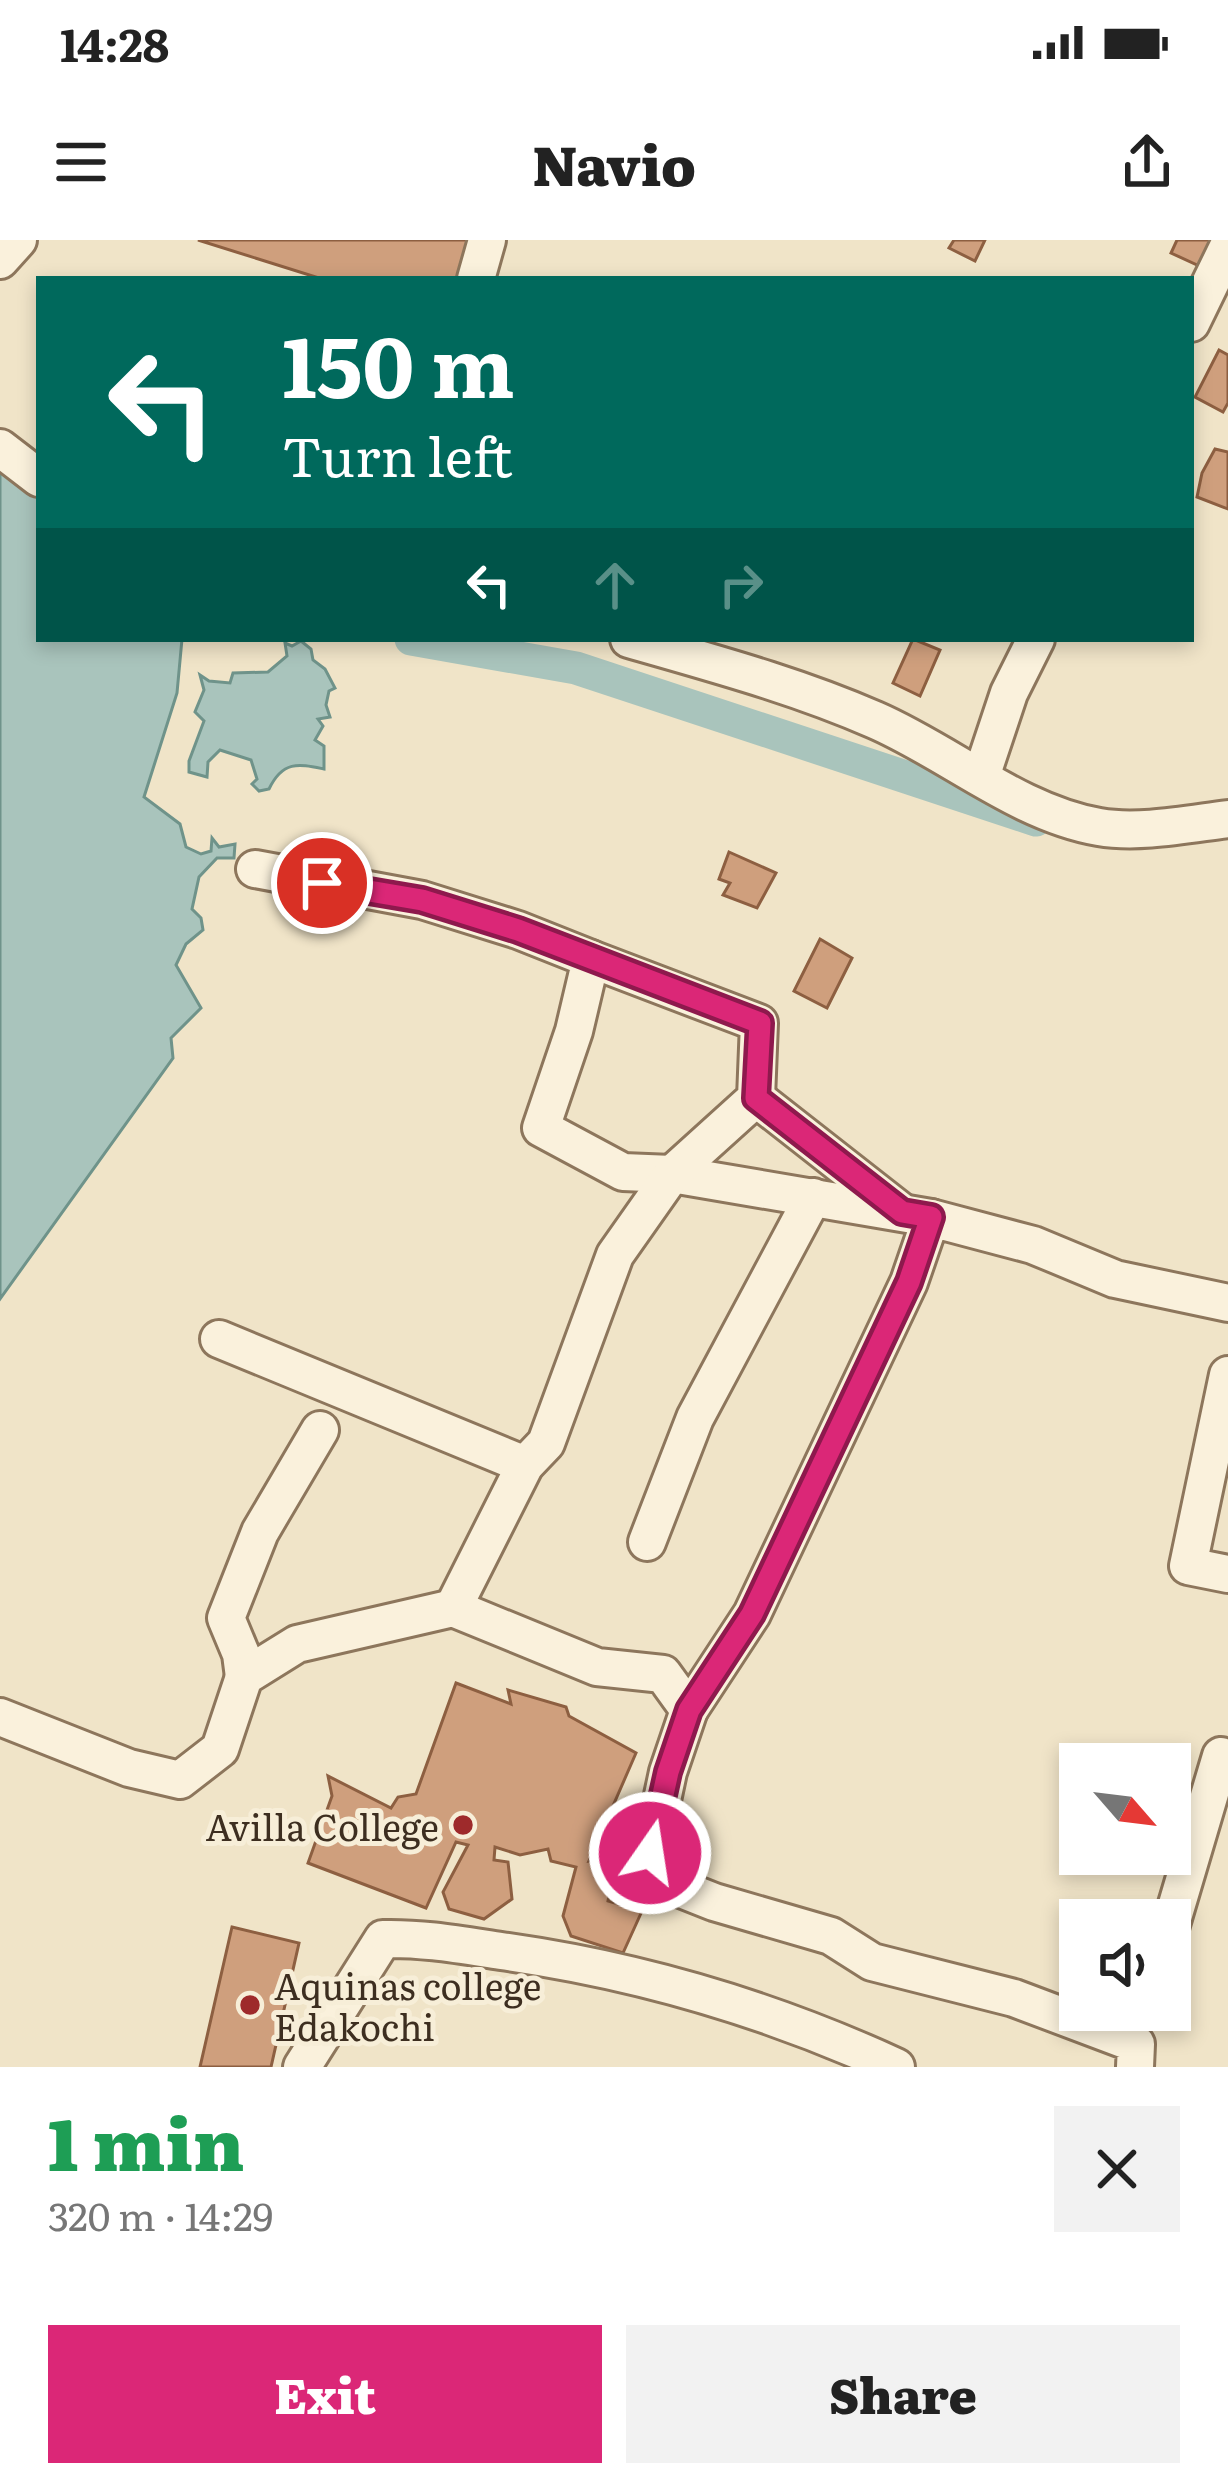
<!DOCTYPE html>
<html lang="en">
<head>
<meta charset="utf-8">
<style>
	:root { --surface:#fff; --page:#f2f2f2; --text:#222; --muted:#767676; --accent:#db2777 }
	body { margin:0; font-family:Literata,serif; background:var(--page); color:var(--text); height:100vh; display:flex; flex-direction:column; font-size:45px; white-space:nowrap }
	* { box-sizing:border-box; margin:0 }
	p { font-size:39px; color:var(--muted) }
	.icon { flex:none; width:66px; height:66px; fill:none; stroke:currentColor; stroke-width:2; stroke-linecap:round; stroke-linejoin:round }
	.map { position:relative; height:1827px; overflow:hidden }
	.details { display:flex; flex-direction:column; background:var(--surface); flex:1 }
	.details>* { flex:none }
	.hud { position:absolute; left:36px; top:36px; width:1158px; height:366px; border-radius:0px; box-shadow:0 6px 18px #0003; background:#00695c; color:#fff; overflow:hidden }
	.needle { width:78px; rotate:118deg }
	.controls { position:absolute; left:1059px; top:1503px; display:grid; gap:24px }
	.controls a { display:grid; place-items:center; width:132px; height:132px; border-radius:0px; background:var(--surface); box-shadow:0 6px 18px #0003; font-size:60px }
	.pin { position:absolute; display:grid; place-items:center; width:102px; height:102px; color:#fff; margin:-51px; border:6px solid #fff; border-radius:50%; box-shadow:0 3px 12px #0007 }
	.me { position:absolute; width:132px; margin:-66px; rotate:13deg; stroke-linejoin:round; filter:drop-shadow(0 0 9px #0008) }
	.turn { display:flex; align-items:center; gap:42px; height:252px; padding:0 48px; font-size:54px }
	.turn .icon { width:156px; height:156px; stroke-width:2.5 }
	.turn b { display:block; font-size:84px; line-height:102px }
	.lanes { display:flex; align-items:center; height:114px; padding:0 48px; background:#0003; justify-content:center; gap:60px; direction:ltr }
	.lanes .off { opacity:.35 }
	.round { display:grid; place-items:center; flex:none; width:126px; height:126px; border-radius:0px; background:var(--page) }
	.head { display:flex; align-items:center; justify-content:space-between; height:204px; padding:0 48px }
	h1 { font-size:72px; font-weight:800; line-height:90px; color:#1e9e55 }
	.button { display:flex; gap:24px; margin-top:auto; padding:24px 48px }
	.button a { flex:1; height:138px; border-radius:0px; background:var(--accent); color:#fff; font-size:48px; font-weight:800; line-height:138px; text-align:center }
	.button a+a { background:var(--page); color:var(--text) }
	.status { display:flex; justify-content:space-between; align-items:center; height:84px; padding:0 60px; background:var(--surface); direction:ltr }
	.status svg { height:33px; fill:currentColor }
	header { display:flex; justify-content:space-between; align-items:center; height:156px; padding:0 48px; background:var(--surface); font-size:54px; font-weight:800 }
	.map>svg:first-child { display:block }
	.water { fill:#a9c4bc; stroke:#6f938a; stroke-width:3 }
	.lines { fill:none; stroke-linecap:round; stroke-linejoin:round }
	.canal { stroke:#a9c4bc; stroke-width:33 }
	.building { fill:#cf9f7d; stroke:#8d5f41; stroke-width:3 }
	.minor-casing { stroke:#8d765c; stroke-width:42 }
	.minor { stroke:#faf1dc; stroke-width:36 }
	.route-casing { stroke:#8e194d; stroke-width:30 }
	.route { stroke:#db2777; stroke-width:21 }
	.poi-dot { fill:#9e2a2b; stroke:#f7eed8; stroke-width:4.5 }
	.labels { text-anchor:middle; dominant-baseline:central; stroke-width:10; stroke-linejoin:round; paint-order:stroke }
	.poi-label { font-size:36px; fill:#3d2e20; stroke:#f7eed8; text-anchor:end }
</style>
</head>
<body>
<div class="status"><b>14:28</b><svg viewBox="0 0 49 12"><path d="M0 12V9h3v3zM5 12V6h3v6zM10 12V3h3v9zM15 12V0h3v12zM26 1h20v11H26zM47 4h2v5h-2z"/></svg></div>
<header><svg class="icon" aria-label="menu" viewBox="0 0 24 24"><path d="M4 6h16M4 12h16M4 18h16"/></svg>Navio<svg class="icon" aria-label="share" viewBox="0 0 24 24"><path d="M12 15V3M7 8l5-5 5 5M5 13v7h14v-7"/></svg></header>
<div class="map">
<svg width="1228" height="1827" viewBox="0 0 1228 1827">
	<rect width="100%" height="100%" fill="#f0e4c8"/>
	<g class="water">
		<path d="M0,229L39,256V399H182L177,453L144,557L180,584L186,607L201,614L211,611L212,598L219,607L235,604L234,618H217L199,637L192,669L201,678L203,690L186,704L176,725L201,768L171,798L173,818L0,1059Z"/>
		<path d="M301,401L311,409L313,420L325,429L335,448L329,451L326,465L330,477L318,479L323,486L315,500L324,506V529C299,524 283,520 269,549L259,551L252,544L257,539L251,520L220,510L208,522L207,537L189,532V521L204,481L195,472L204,450L200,435L209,441L230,443L233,433L268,432L287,416L285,403L292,406Z"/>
	</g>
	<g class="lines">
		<path class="canal" d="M411,399L576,428L1036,580"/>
	</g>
	<g class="building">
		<path d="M198,0H487L476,39H322Z"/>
		<path d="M954,0H985L975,21L949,8Z"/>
		<path d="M1177,0H1221L1208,30L1171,13Z"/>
		<path d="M1219,110L1228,115V163L1223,172L1195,157Z"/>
		<path d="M1215,209L1228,212V269L1197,257L1202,233Z"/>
		<path d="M913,399L940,410L920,456L893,443Z"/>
		<path d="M729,612L776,633L757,668L723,655L730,643L719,639Z"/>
		<path d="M820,699L852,718L827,768L794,751Z"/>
		<path d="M456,1443L511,1464L508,1450L566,1467L569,1476L636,1513L589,1621L610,1617L605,1637L611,1645L608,1661L642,1671L623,1713L571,1696L563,1676L576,1627L551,1621L548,1609L520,1615L495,1607L494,1620L508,1622L512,1659L484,1679L449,1669L443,1652L468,1605L456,1602L426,1668L308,1623L332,1556L328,1536L391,1568L398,1557L416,1554Z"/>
		<path d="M232,1687L299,1703L271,1827H200Z"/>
	</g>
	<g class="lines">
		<defs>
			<g id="minor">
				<path d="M0,20L18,0"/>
				<path d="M476,39L487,0"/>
				<path d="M1191,83L1228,7"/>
				<path d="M0,208L39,238"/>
				<path d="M629,399C712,423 795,445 875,480C949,512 1018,573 1099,587C1139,594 1188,584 1228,579"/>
				<path d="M981,537L1009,453L1036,399"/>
				<path d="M255,629L422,660L518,690L591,719L574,791L541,888L623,932L672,934L931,978"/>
				<path d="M756,858L899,970"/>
				<path d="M219,1099L525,1225"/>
				<path d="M1228,1135L1188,1326L1228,1334"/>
				<path d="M647,1302L695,1178L813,957"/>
				<path d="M453,1368L525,1225L546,1203L615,1015L672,934L756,858L759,783L591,719"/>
				<path d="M244,1437L241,1414L226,1378L260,1292L320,1190"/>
				<path d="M689,1470L752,1374L909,1042L931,978L1033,1005L1115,1039L1228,1063"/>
				<path d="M0,1477L129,1528L180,1540L220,1509L244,1437L297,1404L453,1368L597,1427L663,1434L689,1470L668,1532L646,1635L714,1662L831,1696L872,1722L1014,1758L1136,1804L1135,1827"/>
				<path d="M1170,1688L1221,1516"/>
				<path d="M302,1827L383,1699C423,1698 461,1705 501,1711C637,1730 772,1770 896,1827"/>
			</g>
		</defs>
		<use href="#minor" class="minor-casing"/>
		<use href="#minor" class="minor"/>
	</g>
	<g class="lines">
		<defs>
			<path id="route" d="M322,643L422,660L518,690L760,783L756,858L902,972L931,977L909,1042L752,1374L689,1470L668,1532L650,1613"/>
		</defs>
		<use href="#route" class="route-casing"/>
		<use href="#route" class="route"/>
	</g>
	<g class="poi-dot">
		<circle cx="463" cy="1585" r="12"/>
		<circle cx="250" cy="1765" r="12"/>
	</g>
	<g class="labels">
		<g class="poi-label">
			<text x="439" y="1585">Avilla College</text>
			<text x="274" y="1744" text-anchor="start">Aquinas college<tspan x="274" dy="41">Edakochi</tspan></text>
		</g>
	</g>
</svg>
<div class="controls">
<a><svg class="needle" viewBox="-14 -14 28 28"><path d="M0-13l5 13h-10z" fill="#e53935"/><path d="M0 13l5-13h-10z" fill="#767676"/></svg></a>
<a><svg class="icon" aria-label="sound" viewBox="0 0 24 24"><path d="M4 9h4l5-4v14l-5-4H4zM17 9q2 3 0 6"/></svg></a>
</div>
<div class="pin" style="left:322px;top:643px;background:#d93025"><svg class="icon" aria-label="arrive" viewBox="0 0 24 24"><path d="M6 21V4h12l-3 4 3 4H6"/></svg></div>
<svg class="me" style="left:650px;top:1613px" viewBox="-20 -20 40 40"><circle r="17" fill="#db2777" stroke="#fff" stroke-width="3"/><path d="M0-11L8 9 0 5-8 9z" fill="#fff"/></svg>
<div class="hud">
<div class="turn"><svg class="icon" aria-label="left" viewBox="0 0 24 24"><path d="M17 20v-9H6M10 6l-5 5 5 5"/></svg><div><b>150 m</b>Turn left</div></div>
<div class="lanes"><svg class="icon" aria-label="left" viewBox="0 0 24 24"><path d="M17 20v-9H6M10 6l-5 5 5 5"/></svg><svg class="icon off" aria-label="ahead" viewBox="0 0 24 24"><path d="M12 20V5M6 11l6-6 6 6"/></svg><svg class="icon off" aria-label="right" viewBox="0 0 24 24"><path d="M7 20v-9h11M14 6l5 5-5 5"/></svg></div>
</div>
</div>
<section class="details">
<div class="head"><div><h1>1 min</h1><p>320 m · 14:29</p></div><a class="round"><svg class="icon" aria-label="close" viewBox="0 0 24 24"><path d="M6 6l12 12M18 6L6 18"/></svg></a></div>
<div class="button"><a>Exit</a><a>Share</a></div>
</section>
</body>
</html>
